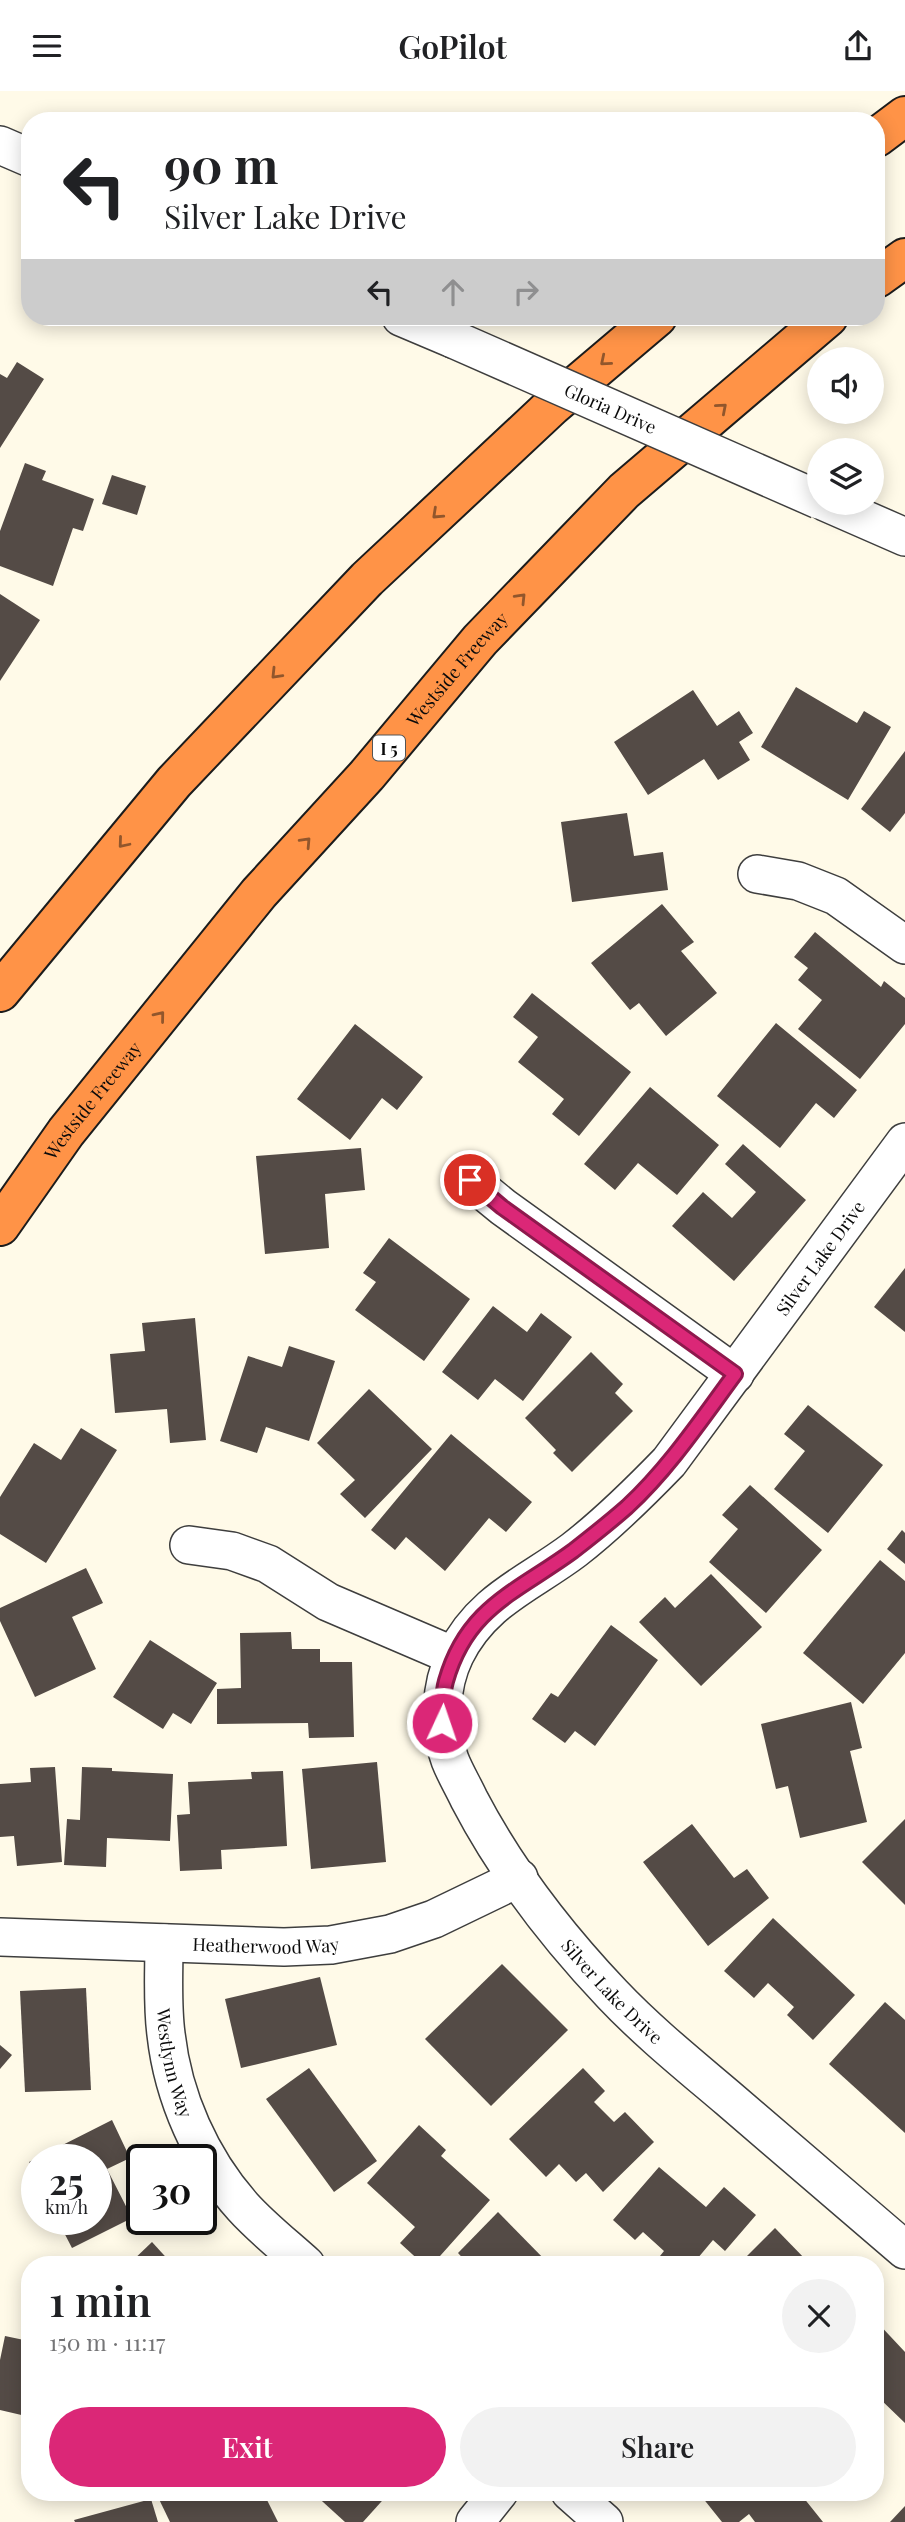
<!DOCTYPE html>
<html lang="en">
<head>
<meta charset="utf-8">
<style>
	:root { --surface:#fff; --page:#f2f2f2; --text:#202124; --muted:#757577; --accent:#db2777 }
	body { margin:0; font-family:"Playfair Display",serif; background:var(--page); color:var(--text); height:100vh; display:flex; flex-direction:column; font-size:26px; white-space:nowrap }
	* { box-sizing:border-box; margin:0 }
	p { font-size:23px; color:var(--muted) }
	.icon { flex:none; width:38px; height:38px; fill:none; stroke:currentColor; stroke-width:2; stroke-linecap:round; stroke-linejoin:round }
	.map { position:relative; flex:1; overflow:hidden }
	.side { position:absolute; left:21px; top:2165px; width:863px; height:245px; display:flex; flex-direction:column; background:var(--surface); border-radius:28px; box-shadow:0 4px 18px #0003 }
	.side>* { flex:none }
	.banner { position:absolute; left:21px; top:21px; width:864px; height:214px; border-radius:28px; box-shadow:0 4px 18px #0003; background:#fff; color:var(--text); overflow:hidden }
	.controls { position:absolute; left:807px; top:256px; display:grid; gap:14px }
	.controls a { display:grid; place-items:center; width:77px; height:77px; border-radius:50%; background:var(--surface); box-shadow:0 4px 18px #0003; font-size:35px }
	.speed { position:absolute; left:21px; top:2053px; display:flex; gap:14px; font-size:35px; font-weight:700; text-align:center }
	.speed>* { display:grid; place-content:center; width:91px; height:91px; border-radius:50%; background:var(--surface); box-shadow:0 4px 18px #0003; line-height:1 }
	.speed small { font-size:18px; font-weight:400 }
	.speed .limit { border:4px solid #111; border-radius:10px; background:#fff; color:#111 }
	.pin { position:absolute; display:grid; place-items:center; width:60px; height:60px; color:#fff; margin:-30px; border:4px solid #fff; border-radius:50%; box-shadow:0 2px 7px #0007 }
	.me { position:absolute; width:77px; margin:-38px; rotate:3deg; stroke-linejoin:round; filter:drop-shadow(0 0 5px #0008) }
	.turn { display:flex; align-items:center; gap:24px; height:147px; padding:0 28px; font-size:32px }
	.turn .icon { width:91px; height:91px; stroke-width:2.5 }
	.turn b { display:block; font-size:49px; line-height:60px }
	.lanes { display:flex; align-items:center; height:66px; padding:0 28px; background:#0003; justify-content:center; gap:35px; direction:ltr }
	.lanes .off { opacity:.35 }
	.round { display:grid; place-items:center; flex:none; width:74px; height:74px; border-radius:37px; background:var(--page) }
	.summary { display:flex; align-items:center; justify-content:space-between; height:119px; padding:0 28px }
	h1 { font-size:42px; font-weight:600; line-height:52px }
	.primary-button { display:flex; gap:14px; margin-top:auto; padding:14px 28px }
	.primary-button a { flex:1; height:80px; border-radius:42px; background:var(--accent); color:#fff; font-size:28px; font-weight:600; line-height:80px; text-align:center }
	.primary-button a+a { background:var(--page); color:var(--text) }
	header { display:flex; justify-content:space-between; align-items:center; height:91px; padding:0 28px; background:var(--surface); font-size:32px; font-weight:600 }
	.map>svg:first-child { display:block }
	.building { fill:#544b46 }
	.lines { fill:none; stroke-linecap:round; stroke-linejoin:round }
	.minor-casing { stroke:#3e3e3e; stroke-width:40 }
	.highway-casing { stroke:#1c1c1c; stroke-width:42 }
	.minor { stroke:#fff; stroke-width:37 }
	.highway { stroke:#ff9347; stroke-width:38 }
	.minor-bridge-casing { stroke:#3e3e3e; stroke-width:40; stroke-linecap:butt }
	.minor-bridge { stroke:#fff; stroke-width:37 }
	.oneway { stroke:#91562c }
	.route-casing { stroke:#8e194d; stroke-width:18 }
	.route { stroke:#db2777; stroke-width:12 }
	.labels { text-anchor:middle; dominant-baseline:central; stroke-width:7; stroke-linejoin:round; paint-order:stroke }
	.shield { fill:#fff; stroke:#545454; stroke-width:2 }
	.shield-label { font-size:16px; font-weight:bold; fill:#0b0b0b }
	.street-label { font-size:18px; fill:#0b0b0b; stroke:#fff }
</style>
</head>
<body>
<header><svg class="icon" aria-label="menu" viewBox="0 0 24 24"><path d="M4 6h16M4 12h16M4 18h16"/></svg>GoPilot<svg class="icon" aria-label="share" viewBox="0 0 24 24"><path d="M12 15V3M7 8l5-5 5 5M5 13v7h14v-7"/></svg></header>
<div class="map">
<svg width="905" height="2431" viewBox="0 0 905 2431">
	<rect width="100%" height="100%" fill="#fffae8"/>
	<g class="building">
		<path d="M17,271L44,288L0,357V283L7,287Z"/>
		<path d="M25,372L46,380L42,389L94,408L83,440L73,437L53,495L0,475V440Z"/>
		<path d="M112,384L146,395L137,424L102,413Z"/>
		<path d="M0,503L40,529L0,590Z"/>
		<path d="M796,596L857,632L864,620L891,636L848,709L761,656Z"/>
		<path d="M693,599L717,635L739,620L753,642L739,651L750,669L718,689L704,668L648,704L614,651Z"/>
		<path d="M905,660V722L890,741L861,718Z"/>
		<path d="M627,722L634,765L663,761L668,799L572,811L561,731Z"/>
		<path d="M662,813L694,851L681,860L717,902L666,945L639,912L630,919L591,872Z"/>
		<path d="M815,841L881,896L884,890L905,907V933L860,988L798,938L822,909L798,889L808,877L794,866Z"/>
		<path d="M532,902L631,981L579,1045L552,1023L564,1008L518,971L538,946L513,926Z"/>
		<path d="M776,932L857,999L834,1027L816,1012L780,1057L717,1005Z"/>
		<path d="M355,933L423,986L397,1019L382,1007L350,1049L297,1008Z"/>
		<path d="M650,996L719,1054L677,1104L638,1072L615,1099L584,1073Z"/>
		<path d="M743,1053L806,1109L734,1190L672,1135L703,1101L732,1127L756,1101L725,1073Z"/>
		<path d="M361,1057L365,1099L325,1103L329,1157L265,1163L256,1065Z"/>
		<path d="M389,1147L470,1208L424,1270L355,1219L376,1191L363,1182Z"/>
		<path d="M905,1177V1241L874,1216Z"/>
		<path d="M493,1215L527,1241L541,1222L572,1246L523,1310L495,1288L478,1309L442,1281Z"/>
		<path d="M195,1227L206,1349L170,1352L167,1318L115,1322L110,1263L145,1260L142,1232Z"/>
		<path d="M289,1255L335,1270L309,1350L266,1336L257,1362L220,1350L248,1265L282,1276Z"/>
		<path d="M591,1261L623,1293L615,1302L633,1320L572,1381L553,1362L556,1359L525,1327Z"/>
		<path d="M369,1298L432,1358L365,1427L340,1403L355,1389L317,1352Z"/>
		<path d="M808,1314L883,1374L828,1442L774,1398L805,1360L784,1343Z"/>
		<path d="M81,1337L117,1359L46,1472L0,1443V1406L34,1352L61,1369Z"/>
		<path d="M451,1343L532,1411L506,1441L489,1427L445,1480L406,1446L395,1459L371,1439Z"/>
		<path d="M750,1394L822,1459L766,1522L709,1471L738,1438L722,1424Z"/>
		<path d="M902,1439L905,1442V1473L887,1458Z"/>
		<path d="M880,1469L905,1490V1562L863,1613L803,1562Z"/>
		<path d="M86,1477L103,1512L72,1526L96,1578L35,1606L0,1530V1517Z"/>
		<path d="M711,1483L762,1536L701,1595L639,1531L665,1506L675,1517Z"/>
		<path d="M611,1534L658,1569L595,1655L575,1640L565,1652L532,1628L551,1602L558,1606Z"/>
		<path d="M291,1541L292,1558H320V1571H352L354,1646L309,1647L308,1632L217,1633V1598L241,1597L240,1542Z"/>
		<path d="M150,1549L217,1592L191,1633L173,1622L163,1638L113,1606Z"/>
		<path d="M851,1611L862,1657L850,1660L867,1731L800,1747L788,1695L776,1698L761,1633Z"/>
		<path d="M377,1671L386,1771L311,1778L302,1678Z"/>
		<path d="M55,1676L62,1771L17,1775L14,1745L0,1746V1693L31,1691L30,1677Z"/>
		<path d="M82,1676L112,1677V1680L173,1683L170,1750L107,1747L106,1776L64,1774L67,1728L80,1729Z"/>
		<path d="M283,1680L287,1755L221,1759L222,1778L180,1780L177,1724L190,1723L188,1691L252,1688L251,1681Z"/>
		<path d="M905,1728V1814L862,1771Z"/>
		<path d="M692,1733L734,1787L747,1778L769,1807L708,1855L643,1771Z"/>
		<path d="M773,1827L855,1904L813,1949L787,1924L794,1916L768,1892L754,1907L724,1880Z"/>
		<path d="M502,1873L568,1939L491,2015L425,1948Z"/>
		<path d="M320,1886L337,1954L241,1977L225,1908Z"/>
		<path d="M86,1897L91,1999L25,2001L20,1900Z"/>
		<path d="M885,1911L905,1929V2042L829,1973Z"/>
		<path d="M0,1954L12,1964L0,1978Z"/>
		<path d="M309,1977L377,2070L334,2101L266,2008Z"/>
		<path d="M583,1977L605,2000L594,2011L614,2031L625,2021L654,2051L603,2101L586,2082L576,2091L559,2073L546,2086L509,2048Z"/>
		<path d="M112,2029L130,2067L107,2078L132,2127L72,2157L57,2128H96V2068H37V2087L29,2071Z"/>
		<path d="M419,2034L446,2059L441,2065L490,2109L432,2174H424L400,2152L415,2136L367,2092Z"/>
		<path d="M659,2076L706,2116L724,2096L756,2124L725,2160L713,2149L692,2174H660L656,2170L664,2160L643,2141L635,2149L613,2129Z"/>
		<path d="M498,2121L550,2174H469L458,2162Z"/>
		<path d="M775,2137L808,2171L805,2174H738Z"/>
		<path d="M152,2151L173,2174H128Z"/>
		<path d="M29,2225H30V2326L0,2319V2269L5,2245L24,2249Z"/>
		<path d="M875,2229L905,2261V2332L878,2306L875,2309Z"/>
		<path d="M163,2401H263L278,2431H170L157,2404Z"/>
		<path d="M312,2401H390L363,2431H345Z"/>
		<path d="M698,2401H799L823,2431H755L749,2423L739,2431H722Z"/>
		<path d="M151,2408L158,2431H75L74,2429Z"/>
		<path d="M905,2415V2431H890Z"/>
	</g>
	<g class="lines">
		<defs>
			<g id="minor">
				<path d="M0,54L30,67"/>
				<path d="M401,226L453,248"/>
				<path d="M825,411L905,446"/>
				<path d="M757,783L798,790L836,805L905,854"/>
				<path id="s1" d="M905,1051L669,1371C639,1402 609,1432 574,1459C529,1493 482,1509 455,1564C440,1595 438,1637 450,1669C455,1682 463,1695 469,1708C506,1779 557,1845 612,1903C648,1941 689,1974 729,2008C787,2058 846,2108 905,2159"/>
				<path d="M470,1089L503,1116L735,1283"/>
				<path d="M189,1454L232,1460L268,1473L328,1511L454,1565"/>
				<path id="s2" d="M0,1846L284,1856L331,1854L390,1843L434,1828L519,1787"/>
				<path id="s3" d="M164,1852C164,1881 162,1913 166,1943C173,2006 201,2069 243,2116C262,2137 285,2155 306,2174"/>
				<path d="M570,2401L604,2431"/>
				<path d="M475,2431L499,2401"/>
			</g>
			<g id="highway">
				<path d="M877,46L905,25"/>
				<path d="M877,187L905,167"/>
				<path d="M0,901L174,691L367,488L552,315L657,226"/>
				<path id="s4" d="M0,1135L66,1041L259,802L367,684L480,549L624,400L828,226"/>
			</g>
		</defs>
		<use href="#minor" class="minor-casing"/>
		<use href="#highway" class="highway-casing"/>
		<use href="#minor" class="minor"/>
		<use href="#highway" class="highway"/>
		<defs>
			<g id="minor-bridge">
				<path id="s5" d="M453,248L819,409"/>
			</g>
		</defs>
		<use href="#minor-bridge" class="minor-bridge-casing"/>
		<use href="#minor-bridge" class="minor-bridge"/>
	</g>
	<defs><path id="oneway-chevron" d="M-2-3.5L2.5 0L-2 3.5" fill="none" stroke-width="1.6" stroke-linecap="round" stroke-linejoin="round" transform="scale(1.75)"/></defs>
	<g class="oneway">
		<use href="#oneway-chevron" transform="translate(605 270) rotate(140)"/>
		<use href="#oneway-chevron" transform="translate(722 317) rotate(-41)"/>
		<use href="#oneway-chevron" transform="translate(437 423) rotate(137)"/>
		<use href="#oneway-chevron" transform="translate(521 507) rotate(-46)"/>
		<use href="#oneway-chevron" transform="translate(276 583) rotate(134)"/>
		<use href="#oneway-chevron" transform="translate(306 751) rotate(-47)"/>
		<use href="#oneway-chevron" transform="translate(123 752) rotate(130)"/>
		<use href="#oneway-chevron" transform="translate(160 925) rotate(-51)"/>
	</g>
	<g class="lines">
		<defs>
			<path id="route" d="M442,1632C443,1619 442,1603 446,1590C467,1516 517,1501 573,1460C591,1446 610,1431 627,1416C669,1377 701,1329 735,1283L502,1116L470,1089"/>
		</defs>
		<use href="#route" class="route-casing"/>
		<use href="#route" class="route"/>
	</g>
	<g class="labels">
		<rect class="shield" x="373" y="644.5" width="32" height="25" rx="5"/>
		<g class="shield-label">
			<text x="389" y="657">I 5</text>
		</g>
		<g class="street-label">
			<text stroke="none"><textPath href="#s5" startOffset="172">Gloria Drive</textPath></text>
			<text stroke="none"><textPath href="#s4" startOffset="721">Westside Freeway</textPath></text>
			<text stroke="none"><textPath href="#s4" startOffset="156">Westside Freeway</textPath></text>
			<text transform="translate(820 1167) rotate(-54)">Silver Lake Drive</text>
			<text stroke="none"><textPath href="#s2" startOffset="266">Heatherwood Way</textPath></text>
			<text stroke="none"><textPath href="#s1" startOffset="1080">Silver Lake Drive</textPath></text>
			<text stroke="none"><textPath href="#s3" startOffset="121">Westlynn Way</textPath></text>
		</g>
	</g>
</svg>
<div class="controls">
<a><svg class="icon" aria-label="sound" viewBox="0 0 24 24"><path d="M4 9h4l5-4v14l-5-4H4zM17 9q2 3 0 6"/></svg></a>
<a><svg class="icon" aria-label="layers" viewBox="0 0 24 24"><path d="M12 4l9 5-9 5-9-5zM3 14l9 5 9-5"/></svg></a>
</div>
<div class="speed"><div>25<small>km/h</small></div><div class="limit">30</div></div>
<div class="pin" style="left:470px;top:1089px;background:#d93025"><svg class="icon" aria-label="arrive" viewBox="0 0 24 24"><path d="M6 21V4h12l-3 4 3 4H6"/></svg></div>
<svg class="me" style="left:442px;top:1632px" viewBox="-20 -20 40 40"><circle r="17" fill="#db2777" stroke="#fff" stroke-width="3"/><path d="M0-11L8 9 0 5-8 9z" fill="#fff"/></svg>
<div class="banner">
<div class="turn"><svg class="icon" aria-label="left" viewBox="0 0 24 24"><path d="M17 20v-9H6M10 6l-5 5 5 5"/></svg><div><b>90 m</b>Silver Lake Drive</div></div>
<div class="lanes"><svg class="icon" aria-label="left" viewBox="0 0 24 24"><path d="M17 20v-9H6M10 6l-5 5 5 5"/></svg><svg class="icon off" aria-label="ahead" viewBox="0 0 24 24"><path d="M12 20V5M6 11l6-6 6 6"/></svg><svg class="icon off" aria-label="right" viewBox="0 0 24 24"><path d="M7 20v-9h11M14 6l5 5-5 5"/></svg></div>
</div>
<section class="side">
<div class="summary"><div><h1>1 min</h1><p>150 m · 11:17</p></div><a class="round"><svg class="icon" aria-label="close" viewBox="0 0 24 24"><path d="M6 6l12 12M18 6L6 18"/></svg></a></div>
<div class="primary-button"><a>Exit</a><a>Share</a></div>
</section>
</div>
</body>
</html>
